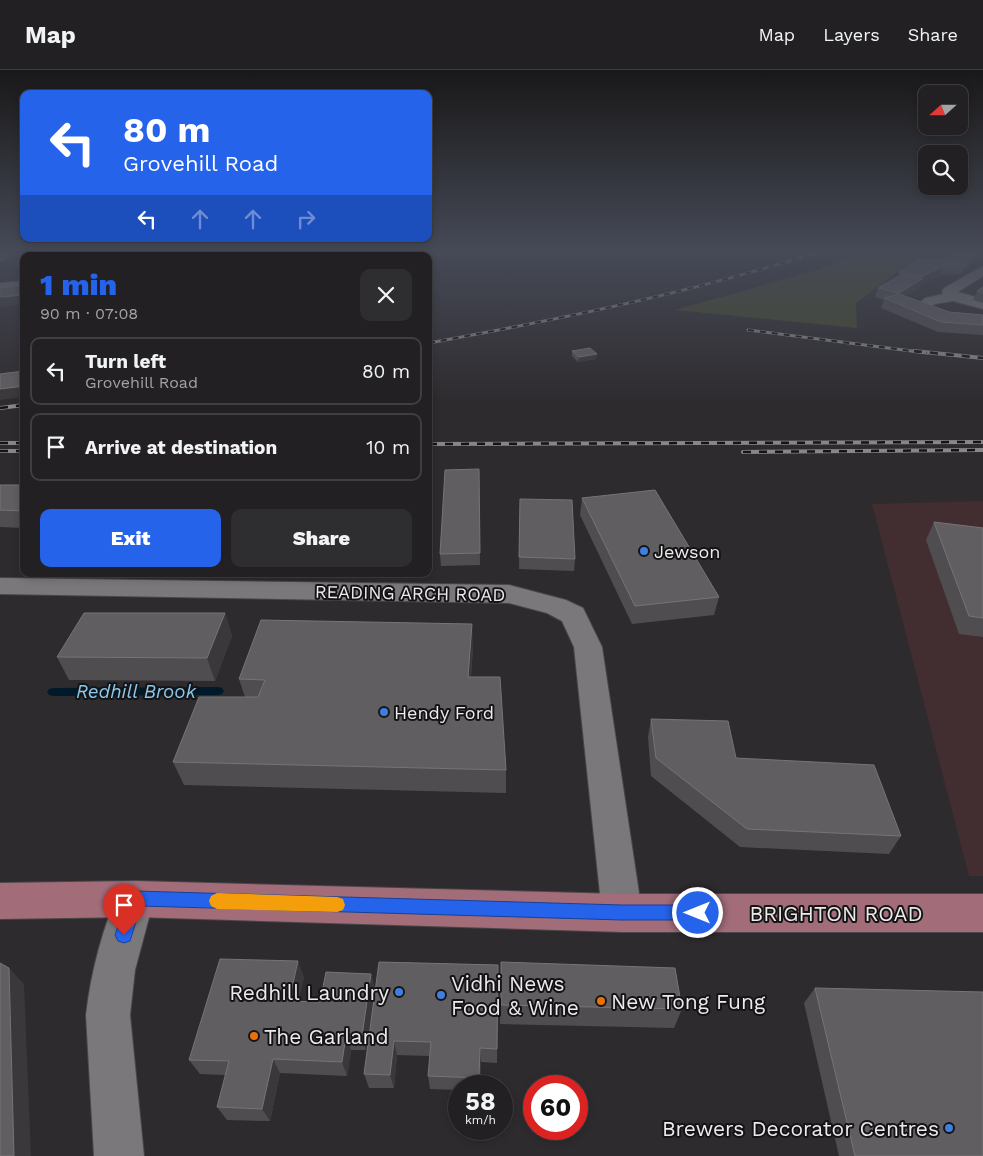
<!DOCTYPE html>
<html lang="en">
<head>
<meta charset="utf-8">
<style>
	:root { --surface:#222022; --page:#2e2d2f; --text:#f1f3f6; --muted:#a2a3a5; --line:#3f3e40; --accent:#2563eb }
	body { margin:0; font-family:"Work Sans",sans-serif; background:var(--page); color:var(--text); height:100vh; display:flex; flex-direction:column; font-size:19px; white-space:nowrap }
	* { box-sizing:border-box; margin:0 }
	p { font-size:16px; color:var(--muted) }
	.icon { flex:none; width:28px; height:28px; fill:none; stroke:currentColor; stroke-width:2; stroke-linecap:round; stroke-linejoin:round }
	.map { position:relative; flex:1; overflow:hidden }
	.panel { position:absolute; left:20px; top:182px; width:412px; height:325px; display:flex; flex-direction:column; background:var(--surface); border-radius:10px; box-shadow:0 2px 8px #0003,0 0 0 1px var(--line) }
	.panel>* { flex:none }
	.top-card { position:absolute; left:20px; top:20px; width:412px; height:152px; border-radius:10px; box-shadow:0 2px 8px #0003,0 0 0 1px var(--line); background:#2563eb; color:#fff; overflow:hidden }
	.needle { width:32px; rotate:249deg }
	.buttons { position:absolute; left:918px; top:15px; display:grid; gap:10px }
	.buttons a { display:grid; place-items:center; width:50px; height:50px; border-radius:10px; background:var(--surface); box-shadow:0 2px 8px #0003,0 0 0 1px var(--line); font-size:25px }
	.speed { position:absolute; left:448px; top:1005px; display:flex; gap:10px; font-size:25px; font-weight:700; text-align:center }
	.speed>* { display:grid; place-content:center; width:65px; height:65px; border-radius:50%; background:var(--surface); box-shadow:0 2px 8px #0003,0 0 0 1px var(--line); line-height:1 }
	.speed small { font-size:12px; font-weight:400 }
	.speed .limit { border:8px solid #d22; background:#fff; color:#111 }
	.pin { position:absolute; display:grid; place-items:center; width:42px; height:42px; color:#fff; margin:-51px -21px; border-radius:50% 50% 50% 0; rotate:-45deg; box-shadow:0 0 5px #0007 }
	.pin .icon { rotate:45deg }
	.me { position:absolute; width:55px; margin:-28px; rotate:270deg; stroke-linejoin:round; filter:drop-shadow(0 0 4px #0008) }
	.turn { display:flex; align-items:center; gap:18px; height:105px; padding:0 20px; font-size:22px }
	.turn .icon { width:65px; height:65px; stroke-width:2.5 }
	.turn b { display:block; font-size:35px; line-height:42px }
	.lanes { display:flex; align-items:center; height:48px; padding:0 20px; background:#0003; justify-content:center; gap:25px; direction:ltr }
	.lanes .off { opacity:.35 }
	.round { display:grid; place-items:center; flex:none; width:52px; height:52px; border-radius:10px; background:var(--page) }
	.headline { display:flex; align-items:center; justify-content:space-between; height:85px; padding:0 20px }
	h1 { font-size:30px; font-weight:800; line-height:38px; color:var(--accent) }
	.action { display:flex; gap:10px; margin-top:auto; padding:10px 20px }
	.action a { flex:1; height:58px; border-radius:10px; background:var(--accent); color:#fff; font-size:20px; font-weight:800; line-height:58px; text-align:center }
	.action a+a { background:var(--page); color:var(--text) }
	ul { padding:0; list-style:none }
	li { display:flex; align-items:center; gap:15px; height:68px; margin:0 10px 8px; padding:0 10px; border:2px solid var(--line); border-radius:10px }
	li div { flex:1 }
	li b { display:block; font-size:19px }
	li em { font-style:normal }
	header { display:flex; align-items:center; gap:30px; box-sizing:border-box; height:70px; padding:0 25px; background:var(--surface); border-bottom:1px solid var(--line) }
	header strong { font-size:24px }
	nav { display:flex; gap:28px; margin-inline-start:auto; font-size:18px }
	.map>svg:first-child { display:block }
	.commercial { fill:#422d30 }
	.green { fill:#434728 }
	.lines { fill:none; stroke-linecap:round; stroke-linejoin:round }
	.stream { fill:#011a29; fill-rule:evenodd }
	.minor-casing { stroke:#494749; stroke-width:2 }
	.primary-casing { stroke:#494749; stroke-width:2 }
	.minor { fill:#7b787b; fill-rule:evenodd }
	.primary { fill:#a36c79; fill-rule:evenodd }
	.rail-far1-casing { stroke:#888688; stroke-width:3 }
	.rail-casing { stroke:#888688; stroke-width:4 }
	.rail-far1 { stroke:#151415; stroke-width:2; stroke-dasharray:6; stroke-linecap:butt }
	.rail { stroke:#151415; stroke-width:2.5; stroke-dasharray:8; stroke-linecap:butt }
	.wall { fill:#504d50 }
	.shaded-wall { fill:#3b383b }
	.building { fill:#615e61; stroke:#767476 }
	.route { fill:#2563eb; stroke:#184099 }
	.slow { fill:#f59e0b }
	.shop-dot { fill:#3f7fe0; stroke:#151415; stroke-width:2 }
	.food-dot { fill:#e8710a; stroke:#151415; stroke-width:2 }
	.labels { text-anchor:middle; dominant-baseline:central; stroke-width:4; stroke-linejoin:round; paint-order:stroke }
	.poi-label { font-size:18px; fill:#eceaec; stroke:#151415; text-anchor:start }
	.street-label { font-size:18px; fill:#eceaec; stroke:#151415 }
	.water-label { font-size:19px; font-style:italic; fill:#89c7ef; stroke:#151415 }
	.near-street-label { font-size:21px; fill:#eceaec; stroke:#151415 }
	.near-poi-label { font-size:21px; fill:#eceaec; stroke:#151415; text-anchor:start }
</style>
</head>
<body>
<header>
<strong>Map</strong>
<nav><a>Map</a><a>Layers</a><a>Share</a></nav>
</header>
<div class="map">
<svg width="983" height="1086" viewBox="0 0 983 1086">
	<rect width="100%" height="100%" fill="#2e2b2e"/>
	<path class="commercial" d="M983,431V806H969L872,434Z"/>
	<path class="green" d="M863,182H927L920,185L856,233L857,258L675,240L814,201Z"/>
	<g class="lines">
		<path class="stream" d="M218,617L222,618L224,621L222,624L218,625L53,626L49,625L47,622L49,619L53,618Z"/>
		<defs>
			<g id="minor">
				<path d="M0,182H9L5,190L0,191Z"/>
				<path d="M983,196V206L958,222L983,229V239L953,231L935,234L923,242L915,237L925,228L943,224L942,221L944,218Z"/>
				<path d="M24,211V219L0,221V213Z"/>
				<path d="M0,508L509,515L566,530L583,538L602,577L642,843L636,856L622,862L608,856L602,843L574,577L562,551L547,543L509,533L0,524Z"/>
				<path d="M135,811L149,816L154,829L135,900L130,945L144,1086H94L86,945C91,901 103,857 121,816Z"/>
			</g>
			<path id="primary" d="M135,811L622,824H983V862H622L135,847L0,849V813Z"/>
		</defs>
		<use href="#minor" class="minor-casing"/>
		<use href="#primary" class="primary-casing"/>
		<use href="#minor" class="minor"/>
		<use href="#primary" class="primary"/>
		<defs>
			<g id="rail-far1">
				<path d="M748,260L927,283"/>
				<path d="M429,273C560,249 691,223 818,182"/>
			</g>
			<g id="rail">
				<path d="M914,281L983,288"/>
				<path d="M0,338L24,335"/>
				<path d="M0,373H24"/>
				<path d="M429,374L983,372"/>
				<path d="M0,381H24"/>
				<path d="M743,382L983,380"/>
			</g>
		</defs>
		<use href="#rail-far1" class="rail-far1-casing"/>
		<use href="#rail" class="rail-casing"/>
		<use href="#rail-far1" class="rail-far1"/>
		<use href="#rail" class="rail"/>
	</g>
	<g class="wall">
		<path d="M392,182H416L407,186Z"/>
		<path d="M434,182H450V186H435Z"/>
		<path d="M983,182V186L967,197H965L962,204L940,205L920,215L919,218L905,226L949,242L983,245V265L938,262L881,238L884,230L875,227L878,218L897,207L899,202L946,189L948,184Z"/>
		<path d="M983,217V233L973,230L977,221Z"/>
		<path d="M572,281L596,289L578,292L572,286Z"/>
		<path d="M479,399L480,495L441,496L440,484Z"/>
		<path d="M0,415H24V458L0,457Z"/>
		<path d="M582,428L719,527L714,545L632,554L580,445Z"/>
		<path d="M520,429L575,489L574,501L519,499Z"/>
		<path d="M934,452L983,458V567L959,564L926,470Z"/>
		<path d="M225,543L232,566L215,611L69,610L57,587Z"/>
		<path d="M473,577L471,607L506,700V723L184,715L173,692L245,627L239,609Z"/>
		<path d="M651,649L736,688L901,766L889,784L740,777L651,706L648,667Z"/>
		<path d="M379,892L498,895L497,993L481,992L480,1016H459V1020L430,1019L428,1006L430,986L397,985L394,1018H369L364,1004Z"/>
		<path d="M501,892L682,939L674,958L500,954Z"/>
		<path d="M371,904L375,920L366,980H351L347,1006L280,1003L270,1051L227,1050L217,1037L225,1005L200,1004L189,990L304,907L298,931L320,932Z"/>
		<path d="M815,918L983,1086H839L804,933Z"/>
	</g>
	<g class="shaded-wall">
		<path d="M54,182H58V186H53Z"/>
		<path d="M406,182H416L407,186Z"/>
		<path d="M459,182H475L459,184Z"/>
		<path d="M980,182H983V186L967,197L971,189Z"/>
		<path d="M24,194V203L20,204L17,195Z"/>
		<path d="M943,196L940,205L920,215L919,218L895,233L899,223L920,210L921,207Z"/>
		<path d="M24,225V234L0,237V227Z"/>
		<path d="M597,284L596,289L578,292L579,287Z"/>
		<path d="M24,316V327L0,330V319Z"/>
		<path d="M432,421V433L429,479V457Z"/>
		<path d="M225,543L232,566L215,611L207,588Z"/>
		<path d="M472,554L473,577L469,630L468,607Z"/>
		<path d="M298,891L304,907L295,946L289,931Z"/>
		<path d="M9,898L24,914L31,1086H14Z"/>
		<path d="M371,904L375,920L366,980L362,966Z"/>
		<path d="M346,966L351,980L347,1006L342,992Z"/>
		<path d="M394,971L397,985L394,1018L390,1005Z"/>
		<path d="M480,978L481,992L480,1016L479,1008Z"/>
		<path d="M273,989L280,1003L270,1051L262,1039Z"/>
	</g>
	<g class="building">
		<path d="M20,182H54L53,186H24V194L17,195Z"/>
		<path d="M162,182H185L187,186H151V184Z"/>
		<path d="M951,182H980L971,189L948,184Z"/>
		<path d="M918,189H957L965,196H943L921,207L899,202Z"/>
		<path d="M902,204L922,209L899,223L878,218Z"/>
		<path d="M24,216V225L0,227V218Z"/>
		<path d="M983,217V223L977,221Z"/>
		<path d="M899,224L949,242L983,245V255L941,252L884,228Z"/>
		<path d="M590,278L597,284L579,287L572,281Z"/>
		<path d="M24,301V316L0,319V304Z"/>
		<path d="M479,399L480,483L440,484L445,400Z"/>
		<path d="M0,415H24V441L0,440Z"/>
		<path d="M655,420L719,527L635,536L582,428Z"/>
		<path d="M429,421H432L429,457Z"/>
		<path d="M520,429L572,430L575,489L519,487Z"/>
		<path d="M934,452L983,458V548L969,546Z"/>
		<path d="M84,543H225L207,588L57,587Z"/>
		<path d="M261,550L472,554L468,607H500L506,700L173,692L199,627H258L265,610L239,609Z"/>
		<path d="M651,649L728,651L736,688L874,695L901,766L747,759L656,688Z"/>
		<path d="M220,889L298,891L289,931L320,932L326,902L371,904L362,966H346L342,992L273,989L262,1039L217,1037L229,991L189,990Z"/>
		<path d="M379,892L498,895L497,979L480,978L479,1008L428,1006L431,972L394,971L390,1005L364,1004Z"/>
		<path d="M501,892L675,898L682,939L501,935Z"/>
		<path d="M0,893L9,898L14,1086H0Z"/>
		<path d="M815,918L983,922V1086H855Z"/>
	</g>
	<linearGradient id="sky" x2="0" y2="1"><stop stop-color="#191819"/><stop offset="0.54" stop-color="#464a57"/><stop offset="1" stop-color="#464a57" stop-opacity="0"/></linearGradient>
	<rect width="983" height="334" fill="url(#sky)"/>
	<path class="route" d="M135,821L622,835H698L704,837L706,843L704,848L698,850H622L141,836L130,871L124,873L118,871L115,865L129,823Z"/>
	<path class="slow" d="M217,823L337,827L343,829L345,835L343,840L337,842L217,839L211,836L209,831L211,826Z"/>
	<g class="shop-dot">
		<circle cx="644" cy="481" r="5"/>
		<circle cx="384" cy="642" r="5"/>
		<circle cx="399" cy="922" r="5"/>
		<circle cx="441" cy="925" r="5"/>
		<circle cx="949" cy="1058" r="5"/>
	</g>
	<g class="food-dot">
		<circle cx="601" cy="931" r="5"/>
		<circle cx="254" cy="966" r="5"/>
	</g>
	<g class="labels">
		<g class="poi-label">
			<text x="654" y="481">Jewson</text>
			<text x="394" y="642">Hendy Ford</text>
		</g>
		<g class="street-label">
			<text transform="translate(410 523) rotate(1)">READING ARCH ROAD</text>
		</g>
		<g class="water-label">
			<text x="136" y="621">Redhill Brook</text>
		</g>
		<g class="near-street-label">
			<text x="836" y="843">BRIGHTON ROAD</text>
		</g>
		<g class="near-poi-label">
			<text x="451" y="913">Vidhi News<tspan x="451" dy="24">Food &amp; Wine</tspan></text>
			<text x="389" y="922" text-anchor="end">Redhill Laundry</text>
			<text x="611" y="931">New Tong Fung</text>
			<text x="264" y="966">The Garland</text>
			<text x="939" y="1058" text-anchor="end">Brewers Decorator Centres</text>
		</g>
	</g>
</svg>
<div class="buttons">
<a><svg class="needle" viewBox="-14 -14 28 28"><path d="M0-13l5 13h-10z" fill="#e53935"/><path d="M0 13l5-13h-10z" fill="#a2a3a5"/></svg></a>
<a><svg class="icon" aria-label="search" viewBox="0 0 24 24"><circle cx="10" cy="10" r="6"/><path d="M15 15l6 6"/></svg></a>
</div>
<div class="speed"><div>58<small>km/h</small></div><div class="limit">60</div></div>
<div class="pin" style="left:124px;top:865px;background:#d93025"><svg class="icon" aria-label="arrive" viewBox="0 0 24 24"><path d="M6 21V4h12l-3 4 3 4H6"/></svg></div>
<svg class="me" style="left:698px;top:843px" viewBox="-20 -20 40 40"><circle r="17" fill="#2563eb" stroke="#fff" stroke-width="3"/><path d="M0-11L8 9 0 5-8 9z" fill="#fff"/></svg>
<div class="top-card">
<div class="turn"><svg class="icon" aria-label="left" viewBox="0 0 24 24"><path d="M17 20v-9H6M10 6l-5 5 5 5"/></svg><div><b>80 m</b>Grovehill Road</div></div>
<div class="lanes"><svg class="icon" aria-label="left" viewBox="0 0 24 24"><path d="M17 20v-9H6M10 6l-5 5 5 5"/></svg><svg class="icon off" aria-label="ahead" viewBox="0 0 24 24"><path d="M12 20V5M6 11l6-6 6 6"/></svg><svg class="icon off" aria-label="ahead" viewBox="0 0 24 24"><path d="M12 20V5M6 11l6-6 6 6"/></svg><svg class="icon off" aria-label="right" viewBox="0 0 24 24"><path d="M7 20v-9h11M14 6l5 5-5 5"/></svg></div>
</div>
<section class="panel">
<div class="headline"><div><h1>1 min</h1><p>90 m · 07:08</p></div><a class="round"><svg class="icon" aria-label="close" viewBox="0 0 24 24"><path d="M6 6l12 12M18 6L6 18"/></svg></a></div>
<ul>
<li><svg class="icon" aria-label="left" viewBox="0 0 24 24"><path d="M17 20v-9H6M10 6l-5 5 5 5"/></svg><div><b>Turn left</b><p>Grovehill Road</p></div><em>80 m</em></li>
<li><svg class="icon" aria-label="arrive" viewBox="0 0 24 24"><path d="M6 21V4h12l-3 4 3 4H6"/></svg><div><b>Arrive at destination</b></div><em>10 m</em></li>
</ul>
<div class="action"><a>Exit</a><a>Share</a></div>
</section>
</div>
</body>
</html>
